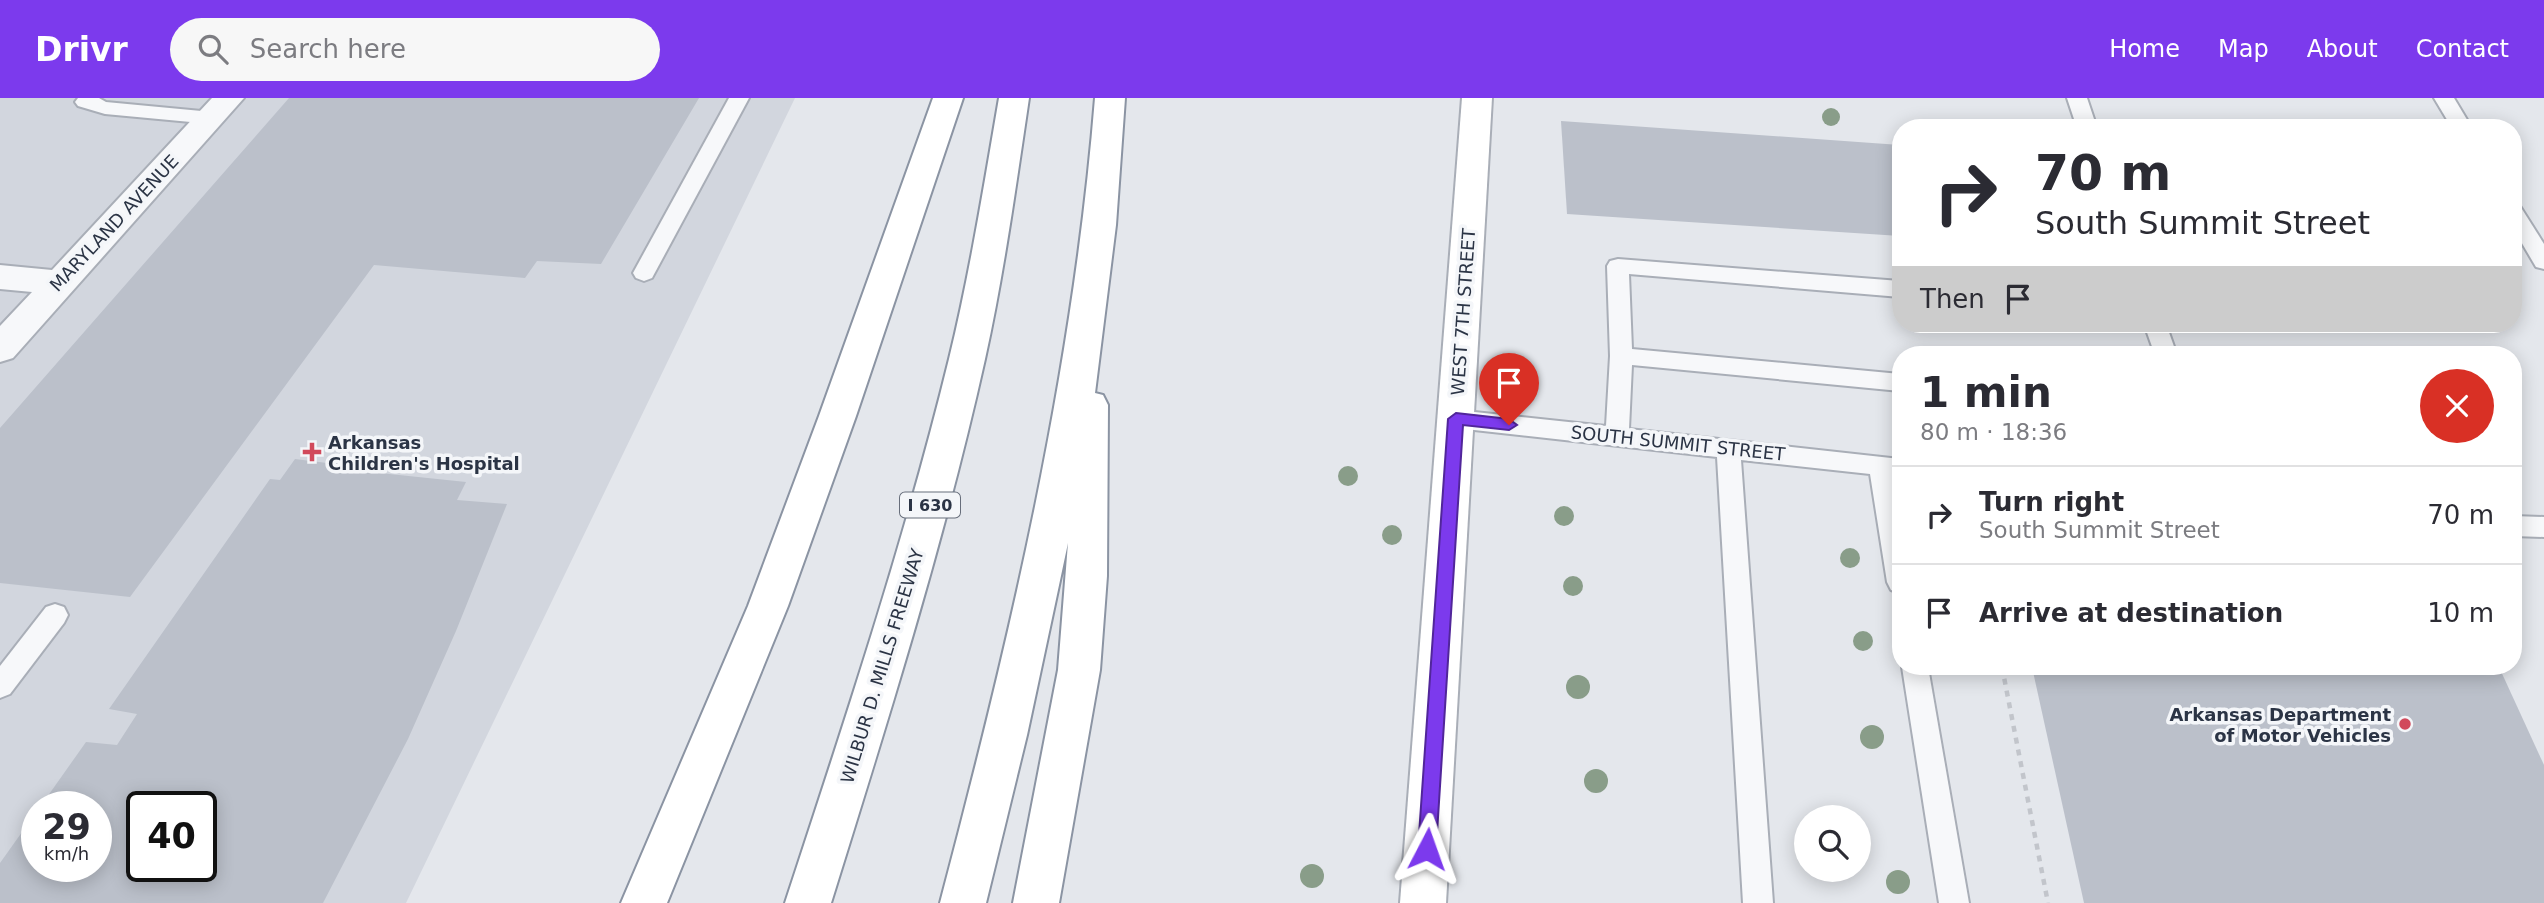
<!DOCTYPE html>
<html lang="en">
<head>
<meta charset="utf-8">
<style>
	:root { --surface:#fff; --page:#f7f7f7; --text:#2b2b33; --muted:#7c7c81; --line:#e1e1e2; --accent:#7c3aed }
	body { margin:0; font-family:"DejaVu Sans",sans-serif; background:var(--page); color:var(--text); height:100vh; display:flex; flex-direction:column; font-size:26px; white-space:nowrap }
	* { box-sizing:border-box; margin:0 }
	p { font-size:23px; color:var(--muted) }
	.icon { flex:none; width:38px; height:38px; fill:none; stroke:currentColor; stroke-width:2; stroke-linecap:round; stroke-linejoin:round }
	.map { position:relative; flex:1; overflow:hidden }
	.side { position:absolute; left:1892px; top:248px; width:630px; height:329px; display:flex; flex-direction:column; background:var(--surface); border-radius:28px; box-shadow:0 4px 18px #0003 }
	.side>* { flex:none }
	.hud { position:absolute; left:1892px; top:21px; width:630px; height:214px; border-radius:28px; box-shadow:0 4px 18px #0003; background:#fff; color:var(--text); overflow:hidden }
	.fabs { position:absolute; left:1794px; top:707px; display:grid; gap:14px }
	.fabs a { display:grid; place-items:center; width:77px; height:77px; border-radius:50%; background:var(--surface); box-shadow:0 4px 18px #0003; font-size:35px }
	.speed { position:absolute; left:21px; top:693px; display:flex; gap:14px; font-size:35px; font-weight:700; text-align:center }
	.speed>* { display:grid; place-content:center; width:91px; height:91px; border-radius:50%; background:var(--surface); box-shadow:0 4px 18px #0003; line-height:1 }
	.speed small { font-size:18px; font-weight:400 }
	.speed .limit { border:4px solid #111; border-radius:10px; background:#fff; color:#111 }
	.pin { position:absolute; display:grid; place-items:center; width:60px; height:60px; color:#fff; margin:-72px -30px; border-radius:50% 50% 50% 0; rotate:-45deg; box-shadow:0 0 7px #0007 }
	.pin .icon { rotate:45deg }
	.me { position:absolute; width:77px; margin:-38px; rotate:4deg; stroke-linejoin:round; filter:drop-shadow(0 0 5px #0008) }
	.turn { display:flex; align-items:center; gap:24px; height:147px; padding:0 28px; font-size:32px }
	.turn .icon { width:91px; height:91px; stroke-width:2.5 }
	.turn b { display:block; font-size:49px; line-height:60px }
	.then { display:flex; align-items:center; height:66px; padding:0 28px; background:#0003; gap:14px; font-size:26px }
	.round { display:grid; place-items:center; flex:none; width:74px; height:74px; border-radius:37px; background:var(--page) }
	.overview { display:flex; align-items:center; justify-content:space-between; height:119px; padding:0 28px }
	h1 { font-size:42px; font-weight:700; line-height:52px }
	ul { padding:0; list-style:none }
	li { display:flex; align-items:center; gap:21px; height:98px; padding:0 28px; border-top:2px solid var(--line) }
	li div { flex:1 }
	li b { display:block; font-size:26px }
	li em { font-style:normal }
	header { display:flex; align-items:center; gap:42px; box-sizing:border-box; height:98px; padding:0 35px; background:var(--accent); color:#fff }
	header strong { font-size:33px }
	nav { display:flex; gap:38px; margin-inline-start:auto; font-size:24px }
	.search { width:490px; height:63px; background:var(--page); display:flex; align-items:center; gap:18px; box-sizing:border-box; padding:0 24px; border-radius:38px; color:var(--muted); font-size:26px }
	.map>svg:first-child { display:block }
	.built { fill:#d2d6de; fill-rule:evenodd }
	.building { fill:#bbc0ca; fill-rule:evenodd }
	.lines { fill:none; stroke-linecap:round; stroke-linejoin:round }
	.lane-casing { stroke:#a9aeb7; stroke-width:4 }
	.street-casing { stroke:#a9aeb7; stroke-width:4 }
	.secondary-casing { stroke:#a9aeb7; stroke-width:4 }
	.highway-casing { stroke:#8b94a3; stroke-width:4 }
	.path { stroke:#c2c5cb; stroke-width:4.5; stroke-dasharray:6 6; stroke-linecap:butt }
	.lane { fill:#f7f8fa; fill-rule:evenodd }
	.street { fill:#f7f8fa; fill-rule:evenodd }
	.secondary { fill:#fff; fill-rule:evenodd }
	.highway { fill:#fff; fill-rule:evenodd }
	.tree { fill:#899d89 }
	.route { fill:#7c3aed; stroke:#51269a; stroke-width:2 }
	.poi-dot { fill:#d1495b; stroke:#f4f6f9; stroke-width:2.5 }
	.labels { text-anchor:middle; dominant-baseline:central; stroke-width:7; stroke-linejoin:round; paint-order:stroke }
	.shield { fill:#f4f6f9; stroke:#676e7b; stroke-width:2 }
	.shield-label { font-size:16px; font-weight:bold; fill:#2b3445 }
	.street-label { font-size:18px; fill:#2b3445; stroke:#f4f6f9 }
	.poi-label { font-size:18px; font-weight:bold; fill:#2b3445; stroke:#f4f6f9; text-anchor:start }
</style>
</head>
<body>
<header>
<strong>Drivr</strong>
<div class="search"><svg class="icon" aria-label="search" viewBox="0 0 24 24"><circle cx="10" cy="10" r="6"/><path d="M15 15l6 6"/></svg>Search here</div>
<nav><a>Home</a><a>Map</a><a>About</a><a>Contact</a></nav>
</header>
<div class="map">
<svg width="2544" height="805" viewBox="0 0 2544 805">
	<rect width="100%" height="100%" fill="#e4e7ec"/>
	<path class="built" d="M0,0H795L406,805H0ZM37,709H96V768H37ZM142,709H201V768H142Z"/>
	<g class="building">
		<path d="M289,0H699L601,166L537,163L525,180L374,167L130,499L0,485V330Z"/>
		<path d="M1561,23L1900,47V138L1567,116Z"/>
		<path d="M295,361L351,368V372L466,384L457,402L507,406L456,533L408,641L323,805H0V765L37,713V768H96V709H40L86,644L117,647L137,616L109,611L270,381L280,382ZM142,709H201V768H142Z"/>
		<path d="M2032,569H2499L2544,667V805H2084Z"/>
	</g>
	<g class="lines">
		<defs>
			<g id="lane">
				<path d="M78,0H99L106,4L212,14L219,16L222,20L219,24L212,26L105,16L78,8L75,4Z"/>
				<path d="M729,0H749L652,180L644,183L636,180L633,175Z"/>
				<path d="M2067,0H2087L2097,30H2077Z"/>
				<path d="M2434,0H2454L2472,30H2452Z"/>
				<path d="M2513,106L2520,108L2544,146V171L2536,169L2513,130Z"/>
				<path d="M1618,161L1900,183V199L1629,176L1632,251L1900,276V293L1632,267L1629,331L1900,361V379H1895L1900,412V495L1891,492L1887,484L1870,376L1741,362L1773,805H1743L1717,359L1456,330L1448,327L1444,321L1448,315L1456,312L1606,328L1610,258L1607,168L1610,163Z"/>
				<path d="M2144,226H2166L2177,257H2155Z"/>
				<path d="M2513,418L2544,419V439L2513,438Z"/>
				<path d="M55,506L64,509L68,517L64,525L10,596L0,600V568L46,509Z"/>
				<path d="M1902,569H1928L1969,805H1939Z"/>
			</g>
			<path id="street" d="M212,0H244L13,260L0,264V228L32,194L0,191V167L52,172Z"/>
			<path id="secondary" d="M1462,0H1492L1446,805H1400Z"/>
			<g id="highway">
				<path d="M933,0H963L856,318L788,508L667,805H621L748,508L819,318Z"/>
				<path d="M999,0H1029C1016,87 1004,175 985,261C944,445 887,625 831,805H785C844,625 904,445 949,261C970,175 984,87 999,0Z"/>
				<path d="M1095,0H1125L1116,127L1095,295L1103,297L1108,307L1107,478L1100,572L1059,805H1013L1058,572L1068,445L1027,637L986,805H940C1010,540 1073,274 1095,0Z"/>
			</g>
		</defs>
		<use href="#lane" class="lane-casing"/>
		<use href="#street" class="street-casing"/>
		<use href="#secondary" class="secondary-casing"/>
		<use href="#highway" class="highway-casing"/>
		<path class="path" d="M2002,569L2048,805"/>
		<use href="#lane" class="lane"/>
		<use href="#street" class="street"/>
		<use href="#secondary" class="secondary"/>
		<use href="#highway" class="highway"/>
	</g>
	<g class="tree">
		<circle cx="1831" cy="19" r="9"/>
		<circle cx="1348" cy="378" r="10"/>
		<circle cx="1564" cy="418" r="10"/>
		<circle cx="1392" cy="437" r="10"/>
		<circle cx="1850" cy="460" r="10"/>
		<circle cx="1573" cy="488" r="10"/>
		<circle cx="1863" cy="543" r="10"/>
		<circle cx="1578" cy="589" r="12"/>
		<circle cx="1872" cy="639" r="12"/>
		<circle cx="1596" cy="683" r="12"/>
		<circle cx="1312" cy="778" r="12"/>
		<circle cx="1898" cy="784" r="12"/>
	</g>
	<path class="route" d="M1456,315L1509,321L1517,327L1509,332L1463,327L1436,751L1434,757L1427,760L1420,757L1418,751L1448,321Z"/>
	<g class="poi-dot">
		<path d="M308.5 343.5h7v7h7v7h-7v7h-7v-7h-7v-7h7z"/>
		<circle cx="2405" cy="626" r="7"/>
	</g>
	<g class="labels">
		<rect class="shield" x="900" y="394.5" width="60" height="25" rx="5"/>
		<g class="shield-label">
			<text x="930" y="407">I 630</text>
		</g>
		<g class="street-label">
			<text transform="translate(114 125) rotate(-47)">MARYLAND AVENUE</text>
			<text transform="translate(1463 214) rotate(-86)">WEST 7TH STREET</text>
			<text transform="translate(1678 345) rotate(6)">SOUTH SUMMIT STREET</text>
			<text transform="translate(882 568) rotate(-73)">WILBUR D. MILLS FREEWAY</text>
		</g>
		<g class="poi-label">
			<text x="328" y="344">Arkansas<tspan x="328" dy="21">Children's Hospital</tspan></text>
			<text x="2391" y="616" text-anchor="end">Arkansas Department<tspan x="2391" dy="21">of Motor Vehicles</tspan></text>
		</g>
	</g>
</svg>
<div class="fabs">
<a><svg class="icon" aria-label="search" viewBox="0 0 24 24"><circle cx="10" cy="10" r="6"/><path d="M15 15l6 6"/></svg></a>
</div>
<div class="speed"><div>29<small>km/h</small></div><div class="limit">40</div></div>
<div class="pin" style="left:1509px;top:327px;background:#d93025"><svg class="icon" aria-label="arrive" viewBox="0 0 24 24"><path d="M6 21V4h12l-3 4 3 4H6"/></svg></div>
<svg class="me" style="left:1427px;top:751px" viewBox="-20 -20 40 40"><path d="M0-17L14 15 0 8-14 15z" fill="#7c3aed" stroke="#fff" stroke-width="4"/></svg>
<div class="hud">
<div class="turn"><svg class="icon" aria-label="right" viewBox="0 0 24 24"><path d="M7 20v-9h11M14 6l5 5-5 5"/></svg><div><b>70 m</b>South Summit Street</div></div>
<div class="then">Then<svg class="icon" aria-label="arrive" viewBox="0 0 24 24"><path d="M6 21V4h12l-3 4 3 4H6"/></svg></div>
</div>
<section class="side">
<div class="overview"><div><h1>1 min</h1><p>80 m · 18:36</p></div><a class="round" style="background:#d93025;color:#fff"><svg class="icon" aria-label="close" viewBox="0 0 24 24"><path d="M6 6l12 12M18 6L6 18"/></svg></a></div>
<ul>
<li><svg class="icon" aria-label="right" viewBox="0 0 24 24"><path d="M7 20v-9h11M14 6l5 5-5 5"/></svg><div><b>Turn right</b><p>South Summit Street</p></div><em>70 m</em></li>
<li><svg class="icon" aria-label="arrive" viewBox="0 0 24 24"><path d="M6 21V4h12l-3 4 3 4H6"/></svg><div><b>Arrive at destination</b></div><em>10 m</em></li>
</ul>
</section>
</div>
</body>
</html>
